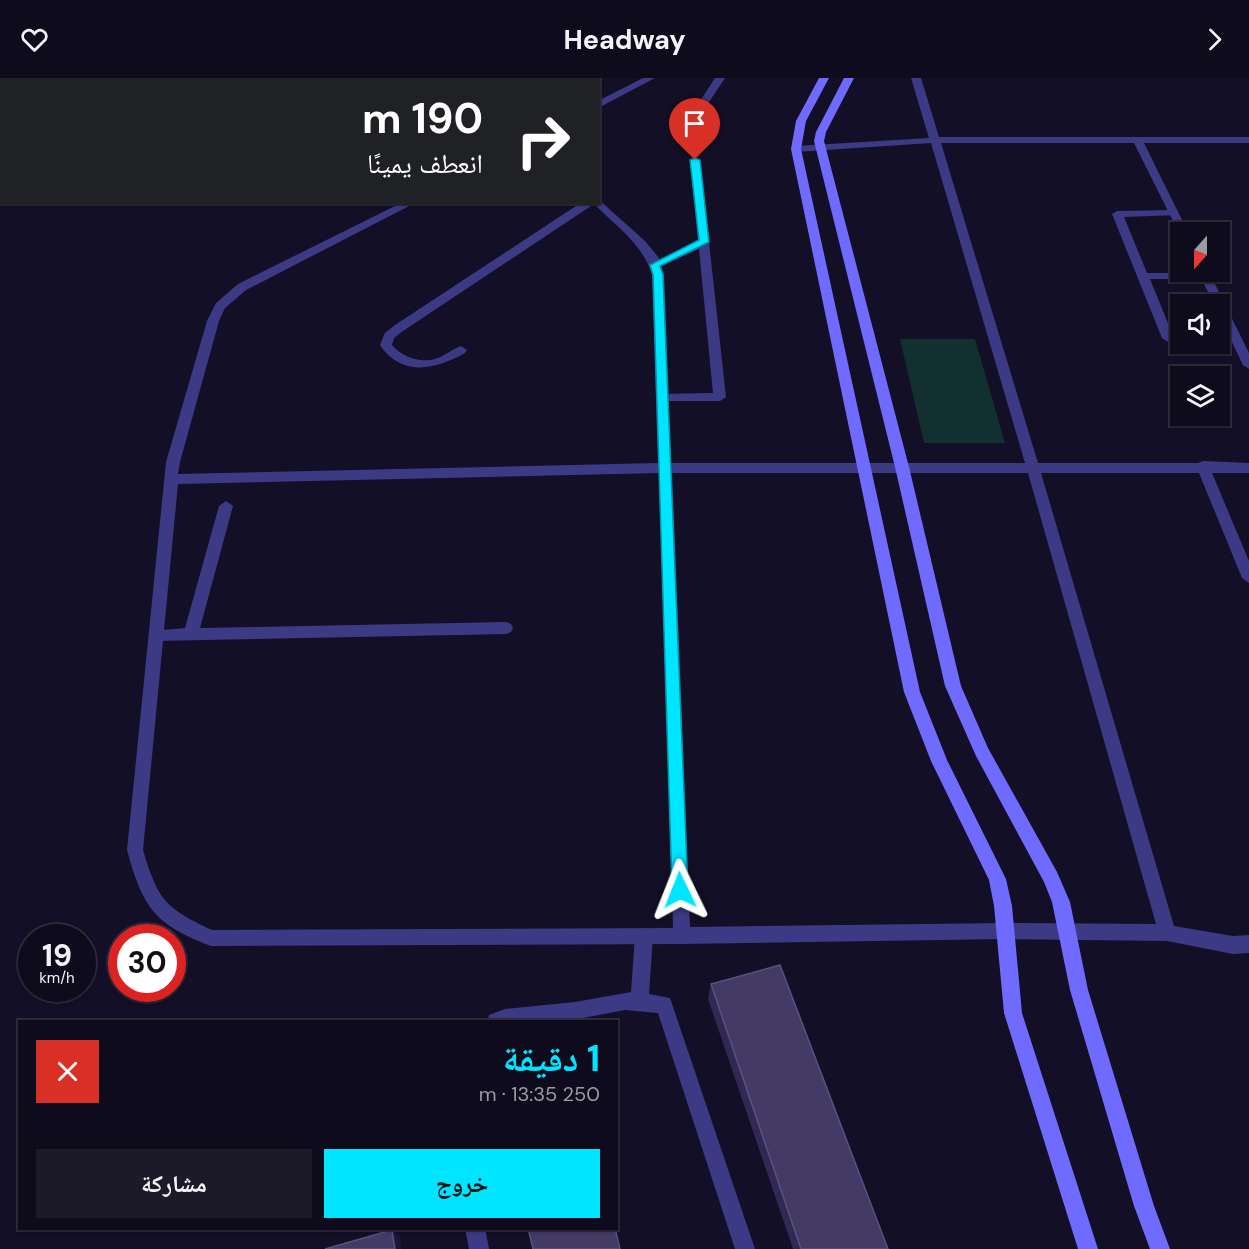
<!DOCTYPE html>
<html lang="ar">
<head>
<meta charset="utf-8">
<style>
	:root { --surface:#0e0b1c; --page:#1c1929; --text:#f1f3f6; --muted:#9b9ba3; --line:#2e2b3b; --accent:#00e5ff }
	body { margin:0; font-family:"DM Sans","Noto Naskh Arabic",sans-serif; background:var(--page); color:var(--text); direction:rtl; height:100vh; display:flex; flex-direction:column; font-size:22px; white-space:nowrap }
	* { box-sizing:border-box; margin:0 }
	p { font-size:20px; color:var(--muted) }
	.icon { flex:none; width:33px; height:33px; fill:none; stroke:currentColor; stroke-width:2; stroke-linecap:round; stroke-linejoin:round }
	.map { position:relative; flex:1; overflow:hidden; direction:ltr }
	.panel { position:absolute; left:18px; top:942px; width:600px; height:210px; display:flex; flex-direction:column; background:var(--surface); border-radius:0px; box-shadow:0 2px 4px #0004,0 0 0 2px var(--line); direction:rtl }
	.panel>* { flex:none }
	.banner { position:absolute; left:0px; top:0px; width:600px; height:126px; box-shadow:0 2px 4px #0004,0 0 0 2px var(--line); direction:rtl; background:#202124; color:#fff; overflow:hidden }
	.needle { width:39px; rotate:201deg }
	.fabs { position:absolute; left:1170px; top:144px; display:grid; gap:12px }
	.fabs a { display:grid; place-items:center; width:60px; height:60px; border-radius:0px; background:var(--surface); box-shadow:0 2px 4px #0004,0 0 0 2px var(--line); font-size:30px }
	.speed { position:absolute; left:18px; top:846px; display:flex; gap:12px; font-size:30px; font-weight:700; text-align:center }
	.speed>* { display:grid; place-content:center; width:78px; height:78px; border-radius:50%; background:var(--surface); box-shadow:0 2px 4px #0004,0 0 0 2px var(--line); line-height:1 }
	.speed small { font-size:15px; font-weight:400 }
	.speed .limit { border:9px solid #d22; background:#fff; color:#111 }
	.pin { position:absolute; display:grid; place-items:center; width:51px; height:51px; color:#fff; margin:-62px -26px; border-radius:50% 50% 50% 0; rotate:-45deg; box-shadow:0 0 6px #0007 }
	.pin .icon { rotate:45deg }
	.me { position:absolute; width:66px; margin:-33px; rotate:358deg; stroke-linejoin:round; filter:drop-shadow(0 0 4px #0008) }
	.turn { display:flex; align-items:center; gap:21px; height:126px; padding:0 18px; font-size:27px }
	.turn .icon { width:78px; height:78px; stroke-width:2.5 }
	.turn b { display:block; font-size:42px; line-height:51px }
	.round { display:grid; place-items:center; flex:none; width:63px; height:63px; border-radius:0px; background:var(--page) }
	.summary { display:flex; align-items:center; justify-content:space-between; height:102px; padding:0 18px }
	h1 { font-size:36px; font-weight:700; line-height:45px; color:var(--accent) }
	.action { display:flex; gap:12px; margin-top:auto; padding:12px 18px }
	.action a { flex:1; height:69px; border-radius:0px; background:var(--accent); color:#111; font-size:24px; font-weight:700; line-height:69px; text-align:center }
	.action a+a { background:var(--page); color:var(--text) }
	header { display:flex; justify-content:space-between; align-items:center; height:78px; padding:0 18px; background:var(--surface); font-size:27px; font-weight:700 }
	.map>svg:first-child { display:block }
	.green { fill:#12302f }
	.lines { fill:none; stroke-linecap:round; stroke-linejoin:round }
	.lane { fill:#3d3a85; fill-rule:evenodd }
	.street { fill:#3d3a85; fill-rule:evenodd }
	.secondary { fill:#6f6bff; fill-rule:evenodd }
	.wall { fill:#312854 }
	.shaded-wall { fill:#1d163a }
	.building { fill:#433a66; stroke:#5a527e; stroke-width:1.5 }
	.route { fill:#00e5ff; stroke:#0095a6; stroke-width:1.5 }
</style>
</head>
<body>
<header><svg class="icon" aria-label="forward" viewBox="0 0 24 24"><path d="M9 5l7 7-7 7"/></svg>Headway<svg class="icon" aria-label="heart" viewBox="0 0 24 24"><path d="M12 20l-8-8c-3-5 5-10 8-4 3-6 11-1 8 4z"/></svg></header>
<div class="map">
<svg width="1249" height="1171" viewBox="0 0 1249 1171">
	<rect width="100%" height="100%" fill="#130f26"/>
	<path class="green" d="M900,261H975L1005,365H924Z"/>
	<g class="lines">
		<g class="lane">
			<path d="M691,80L700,82L726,319L720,323H662L658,322L656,319L658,316L713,315L699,171L659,189L655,190L649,187L698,163Z"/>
			<path d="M1174,132L1178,133V137L1124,139L1147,195H1205L1211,198L1205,201H1150L1174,260L1168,264L1162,260L1112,136L1117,133Z"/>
			<path d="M226,423L233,428L200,550L506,544L511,546L513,550L511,554L506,556L156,563L151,561L149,557L151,553L185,550L219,428Z"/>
			<path d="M644,850L650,852L653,858L649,916L670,920L755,1171H735L658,935L625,932L562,944H487L489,937L505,931L575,924L631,914L635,858L638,852Z"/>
			<path d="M465,1150H485L489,1171H469Z"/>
		</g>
		<g class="street">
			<path d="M643,0H655L598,30V23Z"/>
			<path d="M715,0H725L697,42H691L689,40Z"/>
			<path d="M911,0H921L939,59H1249V65H1144L1188,154H1180V157L1134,65H941L1038,385H1198L1203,383L1249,385V395H1212L1249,483V505L1242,500L1199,395H1041L1174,848L1233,858L1249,857V875L1233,876L1167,863L1005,861L682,866L211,868C154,846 143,830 127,772L166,384L207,243L216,225L238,206L403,124H417L246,212L225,230L219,243L180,384L178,396L658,385L652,197C643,166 616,148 594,126L403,253L394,260L392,267C402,279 420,285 435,281C445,278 452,271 461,268L467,272L465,275C436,291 402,300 380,267L385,255L395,247L582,124H598V121L645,163L659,180L664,197L671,385H1025L931,65L796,74L791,71L796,68L929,60ZM659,395L673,850L212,852C165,830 158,822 143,772L178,406ZM672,395H1028L1156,846L1005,845L690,849Z"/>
			<path d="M1198,194H1209L1249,275V291L1243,287L1220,239V226H1214Z"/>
		</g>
		<g class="secondary">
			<path d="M819,0H829L806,43L801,71L920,614L947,682L1006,801L1012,828L1022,935L1098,1171H1078L1004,935L994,828L989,802L931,683L904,614L791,71L796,43Z"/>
			<path d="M844,0H854L826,54L824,63L909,389L961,608L988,670L1057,794L1070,824L1088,912L1154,1128L1170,1171H1150L1134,1128L1070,912L1052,824L1044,804L976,678L945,608L895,389L814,63L816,54Z"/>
		</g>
	</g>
	<path class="wall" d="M711,906L888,1171H793L708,921Z"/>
	<path class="shaded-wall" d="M392,1152L400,1159L402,1171H395Z"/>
	<g class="building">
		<path d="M780,887L888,1171H801L711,906Z"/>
		<path d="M528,1150H615L620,1171H533Z"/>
		<path d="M392,1152L395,1171H325Z"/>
	</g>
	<path class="route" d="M695,80L700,82L709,164L660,188L663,197L688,812L686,817L680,819L675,817L672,812L653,197L650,187L699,162L690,82Z"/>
</svg>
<div class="fabs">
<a><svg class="needle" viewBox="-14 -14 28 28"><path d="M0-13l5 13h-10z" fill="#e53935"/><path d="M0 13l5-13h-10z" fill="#9b9ba3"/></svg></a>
<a><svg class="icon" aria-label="sound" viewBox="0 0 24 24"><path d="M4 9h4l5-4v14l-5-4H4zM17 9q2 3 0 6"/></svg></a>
<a><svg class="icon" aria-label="layers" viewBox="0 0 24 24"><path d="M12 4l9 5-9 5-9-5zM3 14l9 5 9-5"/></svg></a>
</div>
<div class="speed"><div>19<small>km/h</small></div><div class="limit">30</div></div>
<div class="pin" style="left:695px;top:82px;background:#d93025"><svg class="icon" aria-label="arrive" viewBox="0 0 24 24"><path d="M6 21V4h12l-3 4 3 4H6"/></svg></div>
<svg class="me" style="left:680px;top:812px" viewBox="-20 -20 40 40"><path d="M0-17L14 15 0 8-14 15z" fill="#00e5ff" stroke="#fff" stroke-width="4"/></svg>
<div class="banner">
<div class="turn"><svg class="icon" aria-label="right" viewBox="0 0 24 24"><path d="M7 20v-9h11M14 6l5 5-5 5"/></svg><div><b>190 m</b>انعطف يمينًا</div></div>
</div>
<section class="panel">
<div class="summary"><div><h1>1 دقيقة</h1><p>250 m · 13:35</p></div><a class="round" style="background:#d93025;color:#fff"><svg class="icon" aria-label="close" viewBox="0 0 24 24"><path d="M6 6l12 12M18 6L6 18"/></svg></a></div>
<div class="action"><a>خروج</a><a>مشاركة</a></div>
</section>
</div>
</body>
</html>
